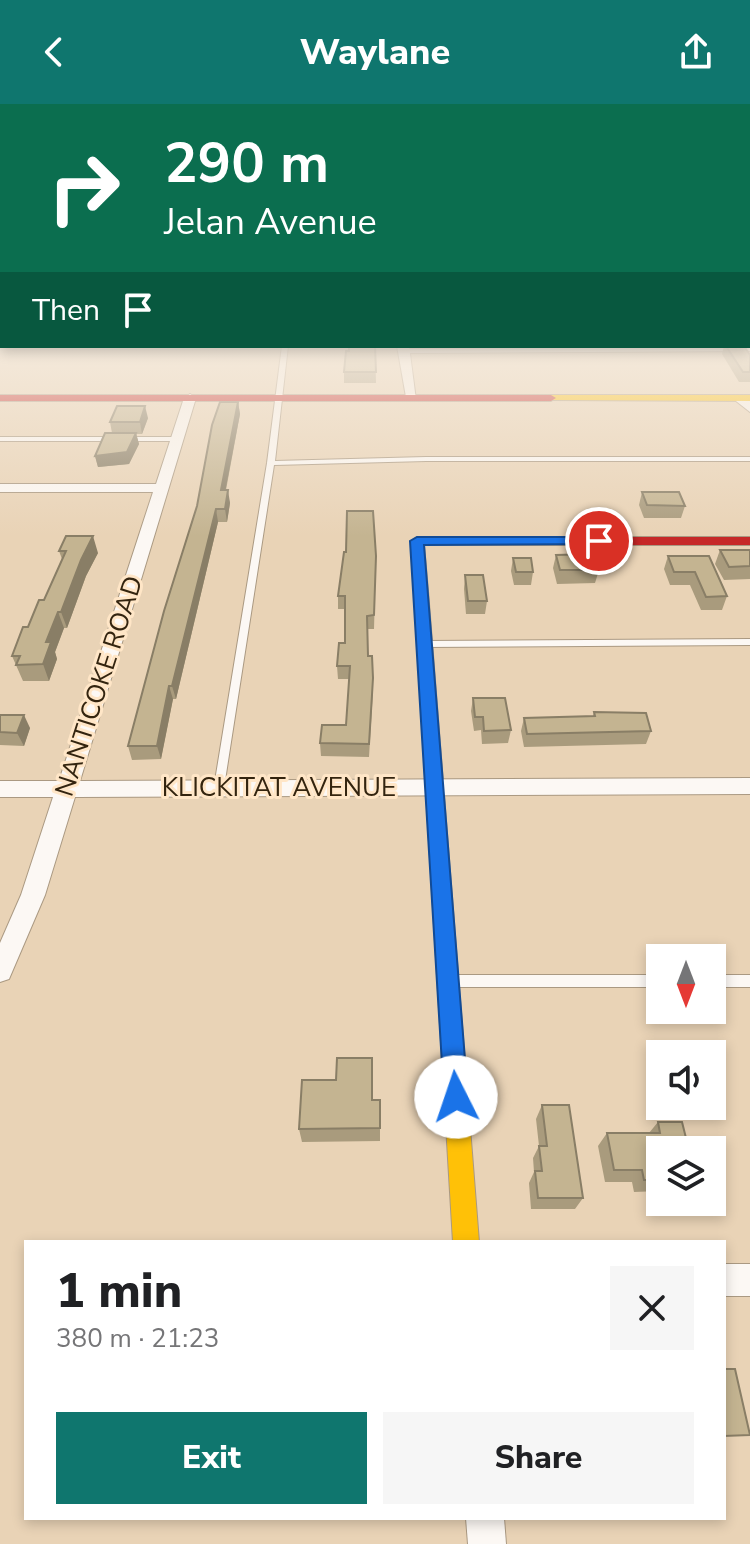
<!DOCTYPE html>
<html lang="en">
<head>
<meta charset="utf-8">
<style>
	:root { --surface:#fff; --page:#f6f6f6; --text:#202124; --muted:#757577; --accent:#0f766e }
	body { margin:0; font-family:"Nunito Sans",sans-serif; background:var(--page); color:var(--text); height:100vh; display:flex; flex-direction:column; font-size:30px; white-space:nowrap }
	* { box-sizing:border-box; margin:0 }
	p { font-size:26px; color:var(--muted) }
	.icon { flex:none; width:44px; height:44px; fill:none; stroke:currentColor; stroke-width:2; stroke-linecap:round; stroke-linejoin:round }
	.map { position:relative; flex:1; overflow:hidden }
	.panel { position:absolute; left:24px; top:1136px; width:702px; height:280px; display:flex; flex-direction:column; background:var(--surface); border-radius:0px; box-shadow:0 4px 12px #0003 }
	.panel>* { flex:none }
	.hud { position:absolute; left:0px; top:0px; width:750px; height:244px; box-shadow:0 4px 12px #0003; background:#0b6e4f; color:#fff; overflow:hidden }
	.needle { width:52px; rotate:180deg }
	.buttons { position:absolute; left:646px; top:840px; display:grid; gap:16px }
	.buttons a { display:grid; place-items:center; width:80px; height:80px; border-radius:0px; background:var(--surface); box-shadow:0 4px 12px #0003; font-size:40px }
	.pin { position:absolute; display:grid; place-items:center; width:68px; height:68px; color:#fff; margin:-34px; border:4px solid #fff; border-radius:50%; box-shadow:0 2px 8px #0007 }
	.me { position:absolute; width:88px; margin:-44px; rotate:356deg; stroke-linejoin:round; filter:drop-shadow(0 0 6px #0008) }
	.turn { display:flex; align-items:center; gap:28px; height:168px; padding:0 32px; font-size:36px }
	.turn .icon { width:104px; height:104px; stroke-width:2.5 }
	.turn b { display:block; font-size:56px; line-height:68px }
	.then { display:flex; align-items:center; height:76px; padding:0 32px; background:#0003; gap:16px; font-size:30px }
	.round { display:grid; place-items:center; flex:none; width:84px; height:84px; border-radius:0px; background:var(--page) }
	.headline { display:flex; align-items:center; justify-content:space-between; height:136px; padding:0 32px }
	h1 { font-size:48px; font-weight:800; line-height:60px }
	.button { display:flex; gap:16px; margin-top:auto; padding:16px 32px }
	.button a { flex:1; height:92px; border-radius:0px; background:var(--accent); color:#fff; font-size:32px; font-weight:800; line-height:92px; text-align:center }
	.button a+a { background:var(--page); color:var(--text) }
	header { display:flex; justify-content:space-between; align-items:center; height:104px; padding:0 32px; background:var(--accent); color:#fff; font-size:36px; font-weight:800 }
	.map>svg:first-child { display:block }
	.lines { fill:none; stroke-linecap:round; stroke-linejoin:round }
	.lane-casing { stroke:#aa9982; stroke-width:2 }
	.street-casing { stroke:#aa9982; stroke-width:2 }
	.slow-casing { stroke:#aa9982; stroke-width:2 }
	.jam-casing { stroke:#aa9982; stroke-width:2 }
	.lane { fill:#fcf8f4; fill-rule:evenodd }
	.street { fill:#fcf8f4; fill-rule:evenodd }
	.slow { fill:#ffc107; fill-rule:evenodd }
	.jam { fill:#c62828; fill-rule:evenodd }
	.wall { fill:#a99b7d }
	.shaded-wall { fill:#897e66 }
	.building { fill:#c4b491; stroke:#897e66; stroke-width:2 }
	.route { fill:#1a73e8; stroke:#114b97; stroke-width:2 }
	.labels { text-anchor:middle; dominant-baseline:central; stroke-width:6; stroke-linejoin:round; paint-order:stroke }
	.street-label { font-size:26px; fill:#33240f; stroke:#ffe6c7 }
</style>
</head>
<body>
<header><svg class="icon" aria-label="back" viewBox="0 0 24 24"><path d="M15 5l-7 7 7 7"/></svg>Waylane<svg class="icon" aria-label="share" viewBox="0 0 24 24"><path d="M12 15V3M7 8l5-5 5 5M5 13v7h14v-7"/></svg></header>
<div class="map">
<svg width="750" height="1440" viewBox="0 0 750 1440">
	<rect width="100%" height="100%" fill="#e9d3b6"/>
	<g class="lines">
		<defs>
			<g id="lane">
				<path d="M282,242H288L275,357L426,353H750V357H426L274,361L224,683L219,687L214,683L267,359Z"/>
				<path d="M750,243V247L404,249L401,247L404,245Z"/>
				<path d="M0,333H176L179,335L176,337H0Z"/>
				<path d="M750,535V541L424,543L419,540L424,537Z"/>
				<path d="M453,871H660V883H453L448,881L447,877L448,873Z"/>
				<rect x="712" y="871" width="38" height="12"/>
			</g>
			<g id="street">
				<path d="M397,242H409L416,296L406,293Z"/>
				<path d="M190,290L196,294L80,677L750,674V690L75,693L45,791L9,875L0,878V839L21,791L53,693H0V677H59L153,388H0V380H156L184,294Z"/>
				<path d="M736,291H744L750,297V308L736,297Z"/>
				<rect x="724" y="1160" width="26" height="32"/>
				<path d="M466,1414H504L506,1440H468Z"/>
			</g>
			<g id="slow">
				<path d="M551,291H750V297L547,296V292Z"/>
				<path d="M421,483L428,487L479,1138H453L414,487Z"/>
			</g>
			<g id="jam">
				<path d="M0,291H551L556,294L551,297H0Z"/>
				<path d="M417,433H750V441H424L428,487L421,491L414,487L411,437Z"/>
			</g>
		</defs>
		<use href="#lane" class="lane-casing"/>
		<use href="#street" class="street-casing"/>
		<use href="#slow" class="slow-casing"/>
		<use href="#jam" class="jam-casing"/>
		<use href="#lane" class="lane"/>
		<use href="#street" class="street"/>
		<use href="#slow" class="slow"/>
		<use href="#jam" class="jam"/>
	</g>
	<g class="wall">
		<path d="M375,242L376,279H344V268L349,247Z"/>
		<path d="M724,242H744L750,251V278H739L722,250Z"/>
		<path d="M238,298L240,310L226,386L230,399L227,418H218L176,595H173L161,655L132,656L128,642Z"/>
		<path d="M148,314L142,330H136L139,340L129,360L98,363L95,352L112,329L110,318Z"/>
		<path d="M642,388L685,402L681,414H644L639,401Z"/>
		<path d="M720,446H750V475L724,476L715,460Z"/>
		<path d="M59,447L98,449L86,472L67,524H64L55,548L57,555L49,577H23L12,552L44,496L62,455Z"/>
		<path d="M556,451L599,466L595,479L557,480L553,464Z"/>
		<path d="M376,452L374,525H367L368,552L373,587L369,653L321,652L320,639L346,621L349,575H338L337,562L345,539V505H338V492Z"/>
		<path d="M668,452H709L727,492L722,506H701L690,481H670L664,465Z"/>
		<path d="M513,454L533,468L531,481H514L511,467Z"/>
		<path d="M465,471L487,497L485,510H466L464,485Z"/>
		<path d="M473,594L511,626L508,639L482,640L481,626L474,627L471,607Z"/>
		<path d="M594,608L651,627L646,640L524,643L521,627L524,614L593,612Z"/>
		<path d="M0,611L30,624L24,642L0,641Z"/>
		<path d="M372,996H380V1037L302,1038L299,1025Z"/>
		<path d="M542,1001L583,1094L575,1105H531L529,1079L534,1068L533,1054L539,1042L536,1015Z"/>
		<path d="M658,1018H682L660,1046V1087L634,1088L632,1078H605L598,1042L607,1029H649Z"/>
	</g>
	<g class="shaded-wall">
		<path d="M238,298L240,310L223,399L221,386Z"/>
		<path d="M145,302L148,314L142,330L140,318Z"/>
		<path d="M136,329L139,340L129,360L98,363L95,352Z"/>
		<path d="M228,386L230,399L227,418L225,405Z"/>
		<path d="M216,405L218,418L176,595L172,582Z"/>
		<path d="M93,432L98,449L86,472L67,524L61,508L81,456Z"/>
		<path d="M58,508L64,524L55,548L57,555L49,577L43,560L46,538Z"/>
		<path d="M169,582L173,595L161,655L157,642Z"/>
		<path d="M24,611L30,624L24,642L17,629Z"/>
	</g>
	<g class="building">
		<path d="M349,242H375L376,268H344L346,247H349Z"/>
		<path d="M726,242H744L750,251V268H743Z"/>
		<path d="M220,298H238L221,386H228L225,405H216L172,582H169L157,642H128L164,507L197,402L212,321Z"/>
		<path d="M117,302H145L140,318H110Z"/>
		<path d="M105,329H136L127,348L95,352Z"/>
		<path d="M642,388H679L685,402L647,401Z"/>
		<path d="M347,407H373L376,452L374,511L367,512L368,552H372L373,574L369,640L320,639L322,621H346L350,562H337L339,539H345V492H338L344,448H346Z"/>
		<path d="M66,432H93L81,456L61,508H58L46,538H51L43,560L16,561L20,552H12L23,523H28L39,496H44L66,447H59Z"/>
		<path d="M720,446H750V462L729,463Z"/>
		<path d="M593,450L599,466H560L556,451Z"/>
		<path d="M668,452H709L727,492L706,493L695,468H674Z"/>
		<path d="M513,454H531L533,468H516Z"/>
		<path d="M465,471H483L487,497H468Z"/>
		<path d="M473,594H505L511,626L484,627L483,613H475Z"/>
		<path d="M594,608L646,609L651,627L527,630L524,614L595,612Z"/>
		<path d="M0,611H24L17,629L0,628Z"/>
		<path d="M337,954H372V996H380V1024L299,1025L302,976H336Z"/>
		<path d="M542,1001H569L583,1094H538L535,1067H542L539,1042H547Z"/>
		<path d="M658,1018H682L689,1046H660V1076H644L642,1066H614L607,1029H660Z"/>
		<path d="M724,1265H735L750,1331L724,1332Z"/>
	</g>
	<linearGradient id="sky" x2="0" y2="1"><stop stop-color="#7bb0e8"/><stop offset="0.53" stop-color="#f5ebde"/><stop offset="1" stop-color="#f5ebde" stop-opacity="0"/></linearGradient>
	<rect width="750" height="432" fill="url(#sky)"/>
	<path class="route" d="M599,433L605,437L603,440L424,441L468,993L464,1001L456,1004L448,1001L444,993L410,437L417,433Z"/>
	<g class="labels">
		<g class="street-label">
			<text transform="translate(99 582) rotate(-72)">NANTICOKE ROAD</text>
			<text x="279" y="683">KLICKITAT AVENUE</text>
		</g>
	</g>
</svg>
<div class="buttons">
<a><svg class="needle" viewBox="-14 -14 28 28"><path d="M0-13l5 13h-10z" fill="#e53935"/><path d="M0 13l5-13h-10z" fill="#757577"/></svg></a>
<a><svg class="icon" aria-label="sound" viewBox="0 0 24 24"><path d="M4 9h4l5-4v14l-5-4H4zM17 9q2 3 0 6"/></svg></a>
<a><svg class="icon" aria-label="layers" viewBox="0 0 24 24"><path d="M12 4l9 5-9 5-9-5zM3 14l9 5 9-5"/></svg></a>
</div>
<div class="pin" style="left:599px;top:437px;background:#d93025"><svg class="icon" aria-label="arrive" viewBox="0 0 24 24"><path d="M6 21V4h12l-3 4 3 4H6"/></svg></div>
<svg class="me" style="left:456px;top:993px" viewBox="-20 -20 40 40"><circle r="19" fill="#fff"/><path d="M0-13L10 11 0 6-10 11z" fill="#1a73e8"/></svg>
<div class="hud">
<div class="turn"><svg class="icon" aria-label="right" viewBox="0 0 24 24"><path d="M7 20v-9h11M14 6l5 5-5 5"/></svg><div><b>290 m</b>Jelan Avenue</div></div>
<div class="then">Then<svg class="icon" aria-label="arrive" viewBox="0 0 24 24"><path d="M6 21V4h12l-3 4 3 4H6"/></svg></div>
</div>
<section class="panel">
<div class="headline"><div><h1>1 min</h1><p>380 m · 21:23</p></div><a class="round"><svg class="icon" aria-label="close" viewBox="0 0 24 24"><path d="M6 6l12 12M18 6L6 18"/></svg></a></div>
<div class="button"><a>Exit</a><a>Share</a></div>
</section>
</div>
</body>
</html>
